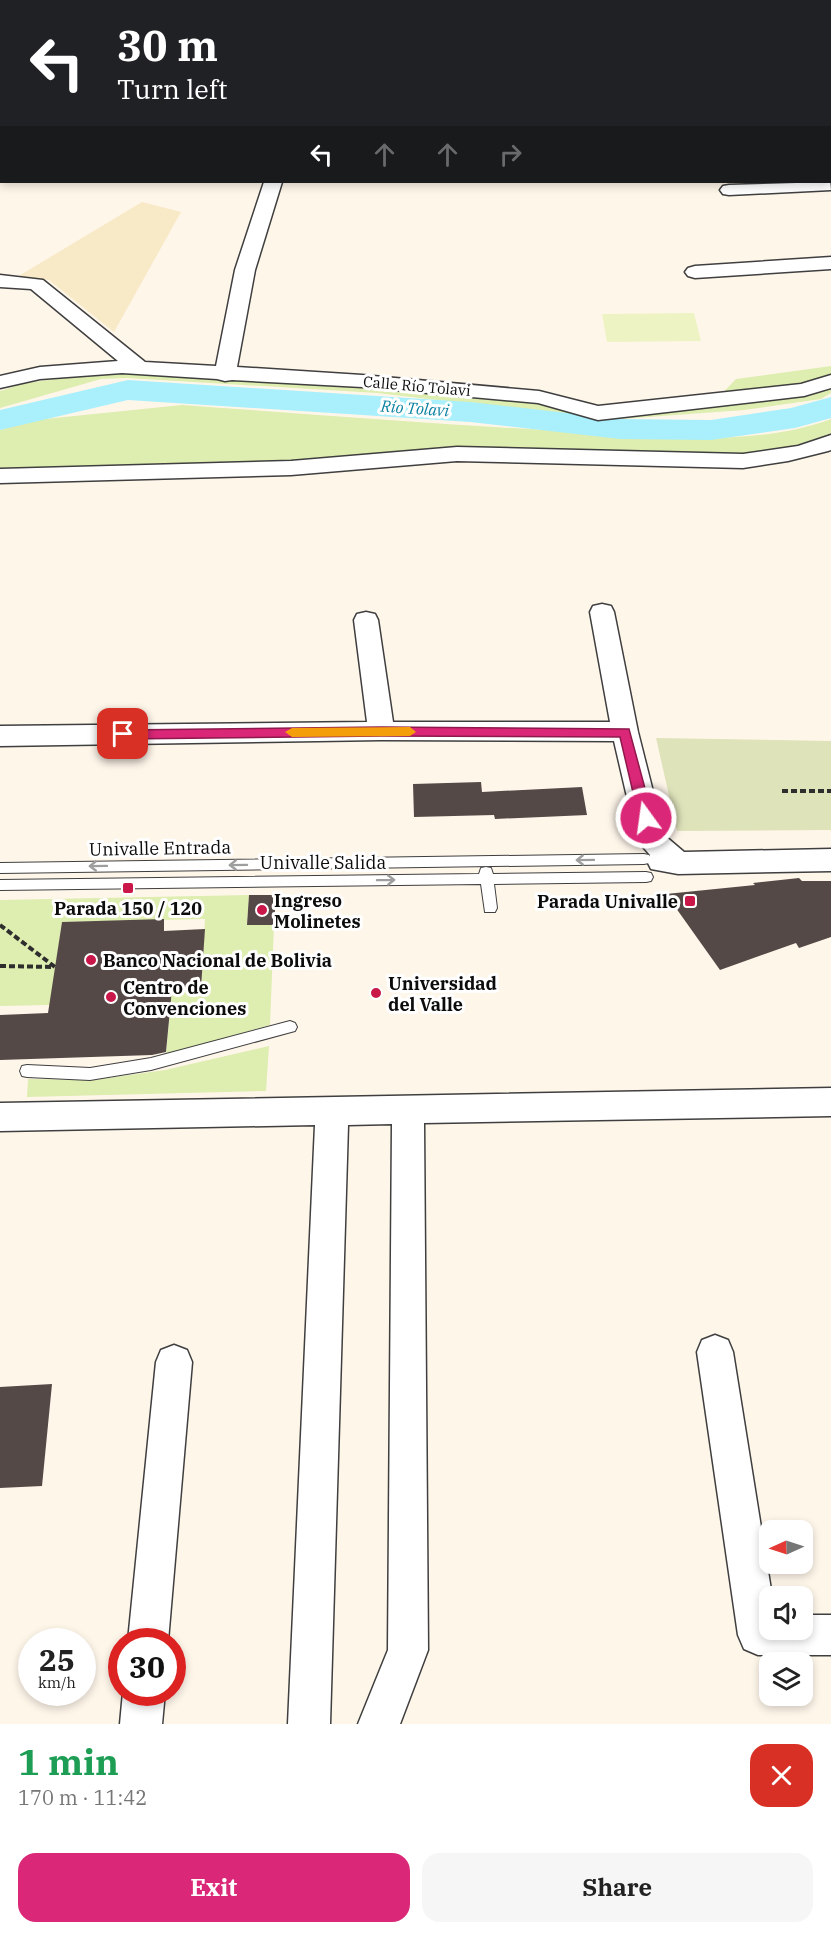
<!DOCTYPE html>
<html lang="en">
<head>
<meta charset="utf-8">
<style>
	:root { --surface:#fff; --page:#f6f6f6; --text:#222; --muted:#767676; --accent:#db2777 }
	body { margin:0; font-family:"IBM Plex Serif",serif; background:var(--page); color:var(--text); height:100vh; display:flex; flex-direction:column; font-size:22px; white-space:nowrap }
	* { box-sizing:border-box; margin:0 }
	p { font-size:20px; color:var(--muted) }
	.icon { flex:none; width:33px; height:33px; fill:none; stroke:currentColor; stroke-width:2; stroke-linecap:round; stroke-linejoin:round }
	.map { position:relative; height:1724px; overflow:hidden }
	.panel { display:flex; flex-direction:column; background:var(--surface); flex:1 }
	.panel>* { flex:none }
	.guide { position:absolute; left:0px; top:0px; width:831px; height:183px; box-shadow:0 3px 9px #0003; background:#202124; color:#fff; overflow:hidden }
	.needle { width:39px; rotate:267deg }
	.fabs { position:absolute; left:759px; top:1520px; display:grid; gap:12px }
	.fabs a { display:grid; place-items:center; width:54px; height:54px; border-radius:12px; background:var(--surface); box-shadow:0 3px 9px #0003; font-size:30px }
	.speed { position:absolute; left:18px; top:1628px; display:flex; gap:12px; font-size:30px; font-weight:700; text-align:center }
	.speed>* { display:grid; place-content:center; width:78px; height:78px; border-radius:50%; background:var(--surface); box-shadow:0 3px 9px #0003; line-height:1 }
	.speed small { font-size:15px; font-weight:400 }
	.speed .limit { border:9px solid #d22; background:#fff; color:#111 }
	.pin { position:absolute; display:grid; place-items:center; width:51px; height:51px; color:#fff; margin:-26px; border-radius:12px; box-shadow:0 3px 9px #0006 }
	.me { position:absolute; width:66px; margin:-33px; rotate:346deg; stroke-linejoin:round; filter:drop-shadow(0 0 4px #0008) }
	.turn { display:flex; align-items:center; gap:21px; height:126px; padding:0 18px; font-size:27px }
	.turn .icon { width:78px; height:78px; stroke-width:2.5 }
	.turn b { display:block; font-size:42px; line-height:51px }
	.lanes { display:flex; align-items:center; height:57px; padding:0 18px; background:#0003; justify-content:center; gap:30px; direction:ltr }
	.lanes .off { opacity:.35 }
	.round { display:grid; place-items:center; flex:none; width:63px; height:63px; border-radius:18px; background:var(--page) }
	.overview { display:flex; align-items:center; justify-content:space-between; height:102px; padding:0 18px }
	h1 { font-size:36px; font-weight:800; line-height:45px; color:#1e9e55 }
	.cta { display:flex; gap:12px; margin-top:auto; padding:12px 18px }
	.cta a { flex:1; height:69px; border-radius:18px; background:var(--accent); color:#fff; font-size:24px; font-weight:800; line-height:69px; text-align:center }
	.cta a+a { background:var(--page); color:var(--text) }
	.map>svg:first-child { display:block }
	.farmland { fill:#f8e9c7 }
	.green { fill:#deedb0 }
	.cemetery { fill:#dfe3ba }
	.pitch { fill:#eef3c3 }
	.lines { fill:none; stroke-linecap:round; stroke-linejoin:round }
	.river { fill:#a9f0fc; fill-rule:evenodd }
	.building { fill:#554947 }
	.service-casing { stroke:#3f3f3f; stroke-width:2 }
	.minor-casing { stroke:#3f3f3f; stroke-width:3 }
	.path { stroke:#2e2e2e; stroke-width:4; stroke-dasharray:6 3; stroke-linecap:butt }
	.service { fill:#fff; fill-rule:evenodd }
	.minor { fill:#fff; fill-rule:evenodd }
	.oneway { stroke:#9e9e9e }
	.route { fill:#db2777; stroke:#8e194d; stroke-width:1.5 }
	.slow { fill:#f59e0b }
	.poi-dot { fill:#c81748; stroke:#fff; stroke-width:2 }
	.labels { text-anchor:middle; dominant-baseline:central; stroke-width:6; stroke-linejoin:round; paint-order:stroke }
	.far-street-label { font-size:15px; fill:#0c0c0c; stroke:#fff }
	.far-water-label { font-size:16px; font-style:italic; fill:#0a81a0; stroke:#fff }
	.street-label { font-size:18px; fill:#0c0c0c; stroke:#fff }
	.poi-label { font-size:18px; font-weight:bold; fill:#0c0c0c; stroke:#fff; text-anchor:start }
</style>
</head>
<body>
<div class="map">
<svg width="831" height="1724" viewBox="0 0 831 1724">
	<rect width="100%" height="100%" fill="#fff6ea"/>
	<path class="farmland" d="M142,202L181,212L114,332L49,280L17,277Z"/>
	<g class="green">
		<path d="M831,366V393L821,399L744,410L607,420L377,393L127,378L101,379L0,408V391L22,384L104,371L361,385L539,401L600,416L711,405L736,379Z"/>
		<path d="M182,405C308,414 435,424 562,431C646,436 751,449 831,419V435L802,447L742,455L28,468L0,470V430L35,420Z"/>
		<path d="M249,895L247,925H274L270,1025L166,1055L172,989L201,988L205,919L62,922L50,1005L0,1006V900Z"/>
		<path d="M269,1046L266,1091L27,1097L28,1079L94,1080L165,1070Z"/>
	</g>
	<path class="cemetery" d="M656,738L831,741V830L677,831Z"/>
	<path class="pitch" d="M694,313L701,341L607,342L602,314Z"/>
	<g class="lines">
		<path class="river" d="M128,380L470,402L620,419L711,420L791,408L831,397V418L795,428L711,440L620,439L470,422L128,400L0,430V410Z"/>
	</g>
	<g class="building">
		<path d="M481,782L482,792L582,787L587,815L495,819L494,815L414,817L413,784Z"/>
		<path d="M799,878L802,881H831V937L799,948L796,943L720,970L666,894L755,885L753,883Z"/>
		<path d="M249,895H276L274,925H247Z"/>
		<path d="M164,919V931L205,929L201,988L172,989L166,1052L152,1055L0,1060V1015L48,1013L62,922Z"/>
		<path d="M52,1384L42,1486L0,1488V1387Z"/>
	</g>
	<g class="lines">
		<defs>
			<g id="service">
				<path d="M783,0H792L782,2Z"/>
				<rect x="0" y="37" width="2" height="4"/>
				<path d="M644,854L649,855L651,859L649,863L644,864L0,873V863Z"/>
				<path d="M486,867L491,868L493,874L646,872L651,873L653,877L651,881L646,882L494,884L497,908L495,912H485L481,884L0,890V880L479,874L481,868Z"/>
				<path d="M290,1021L295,1023L297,1027L295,1031L151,1070L90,1080L27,1077L22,1076L20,1071L22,1066L27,1065L90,1068L151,1058Z"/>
			</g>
			<g id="minor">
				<path d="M66,0H96L97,2H67Z"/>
				<path d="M204,0H244L203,2Z"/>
				<rect x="756" y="0" width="16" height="2"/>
				<rect x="830" y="24" width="1" height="10"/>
				<rect x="830" y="107" width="1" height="10"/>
				<rect x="0" y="148" width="2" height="10"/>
				<path d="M830,180L831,190L729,195L723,194L720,190L723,186L729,185L830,182Z"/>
				<path d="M264,182H282L255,270L237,367L362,375L539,391L598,406L801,384L831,375V388L804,396L598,420L538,403L362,387L232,380L225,381L217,379L122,373L40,379L0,388V376L40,367L118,361L31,289L0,287V275L43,280L145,362L216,366L235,270Z"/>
				<path d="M831,257V269L695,278L688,276L685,272L688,268L695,266Z"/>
				<path d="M831,435V450L828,451L788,461L743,468L457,461L291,475L0,483V469L291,461L457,447L743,454L798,446Z"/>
				<path d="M602,604L611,606L614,612L638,732L664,835L684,852L831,849V871L678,874L651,869L647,861L650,855L637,840L614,741L381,740L0,746V726L367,722L354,620L357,614L366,612L375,614L378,620L393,722H610L590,612L593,606Z"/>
				<path d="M831,1088V1116L424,1123L428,1650L400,1724H358L388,1650L392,1124L348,1125L330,1724H288L315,1125L0,1131V1103Z"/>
				<path d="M715,1335L728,1340L733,1352L772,1596H770V1629H802V1615H831V1655H758L744,1649L738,1635L697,1352L702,1340Z"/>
				<path d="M174,1345L187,1350L192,1362L168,1641H128L156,1362L161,1350Z"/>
				<path d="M123,1692H165L162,1724H120Z"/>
			</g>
		</defs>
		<use href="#service" class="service-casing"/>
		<use href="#minor" class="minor-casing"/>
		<g class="path">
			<path d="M782,791H831"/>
			<path d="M0,925L55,967"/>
			<path d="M0,966L54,967"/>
		</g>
		<use href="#service" class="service"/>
		<use href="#minor" class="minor"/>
	</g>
	<defs><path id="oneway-shaft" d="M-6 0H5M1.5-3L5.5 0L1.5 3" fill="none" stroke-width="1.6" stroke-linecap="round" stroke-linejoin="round" transform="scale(1.5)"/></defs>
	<g class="oneway">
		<use href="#oneway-shaft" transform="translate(585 860) rotate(179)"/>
		<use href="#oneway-shaft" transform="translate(238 865) rotate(179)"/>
		<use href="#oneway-shaft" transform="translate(98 866) rotate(179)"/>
		<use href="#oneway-shaft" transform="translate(386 880) rotate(-1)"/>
	</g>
	<path class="route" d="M381,727L629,729L653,818L646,823L639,818L620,737L381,736L123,739L116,734L123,730Z"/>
	<path class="slow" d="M410,727L416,732L410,736L292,737L285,732L292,728Z"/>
	<g class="poi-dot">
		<rect x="122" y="882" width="12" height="12" rx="3"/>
		<rect x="684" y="895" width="12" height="12" rx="3"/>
		<circle cx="262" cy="910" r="6"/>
		<circle cx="91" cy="960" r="6"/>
		<circle cx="376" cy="993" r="6"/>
		<circle cx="111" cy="997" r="6"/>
	</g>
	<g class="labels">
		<g class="far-street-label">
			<text transform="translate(417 386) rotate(5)">Calle Río Tolavi</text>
		</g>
		<g class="far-water-label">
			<text transform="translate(415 408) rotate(4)">Río Tolavi</text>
		</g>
		<g class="street-label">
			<text transform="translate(160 848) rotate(-1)">Univalle Entrada</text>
			<text x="323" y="862">Univalle Salida</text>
		</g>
		<g class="poi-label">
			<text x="274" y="900">Ingreso<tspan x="274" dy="21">Molinetes</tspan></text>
			<text x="678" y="901" text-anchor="end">Parada Univalle</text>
			<text x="128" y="908" text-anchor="middle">Parada 150 / 120</text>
			<text x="103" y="960">Banco Nacional de Bolivia</text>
			<text x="388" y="983">Universidad<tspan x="388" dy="21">del Valle</tspan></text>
			<text x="123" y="987">Centro de<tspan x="123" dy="21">Convenciones</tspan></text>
		</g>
	</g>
</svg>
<div class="fabs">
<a><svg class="needle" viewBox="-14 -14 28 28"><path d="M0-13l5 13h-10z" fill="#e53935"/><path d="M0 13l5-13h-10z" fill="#767676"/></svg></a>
<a><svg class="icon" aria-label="sound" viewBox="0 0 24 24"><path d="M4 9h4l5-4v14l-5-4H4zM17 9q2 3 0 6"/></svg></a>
<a><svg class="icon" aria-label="layers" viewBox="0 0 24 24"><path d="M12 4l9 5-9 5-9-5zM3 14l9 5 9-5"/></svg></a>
</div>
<div class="speed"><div>25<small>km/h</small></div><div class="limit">30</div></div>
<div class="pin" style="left:123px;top:734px;background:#d93025"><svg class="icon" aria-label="arrive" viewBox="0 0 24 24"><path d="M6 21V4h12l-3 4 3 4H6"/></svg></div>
<svg class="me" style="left:646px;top:818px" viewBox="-20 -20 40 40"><circle r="17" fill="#db2777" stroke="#fff" stroke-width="3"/><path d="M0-11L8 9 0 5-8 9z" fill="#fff"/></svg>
<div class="guide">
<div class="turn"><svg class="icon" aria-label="left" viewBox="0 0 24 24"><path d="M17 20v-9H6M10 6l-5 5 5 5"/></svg><div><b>30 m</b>Turn left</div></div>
<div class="lanes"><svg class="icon" aria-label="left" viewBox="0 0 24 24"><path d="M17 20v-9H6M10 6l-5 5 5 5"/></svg><svg class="icon off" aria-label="ahead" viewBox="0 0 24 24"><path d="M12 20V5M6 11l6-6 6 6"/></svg><svg class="icon off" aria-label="ahead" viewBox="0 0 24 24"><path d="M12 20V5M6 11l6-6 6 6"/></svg><svg class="icon off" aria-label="right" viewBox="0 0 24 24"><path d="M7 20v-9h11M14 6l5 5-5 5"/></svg></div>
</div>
</div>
<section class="panel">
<div class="overview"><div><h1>1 min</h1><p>170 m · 11:42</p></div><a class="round" style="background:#d93025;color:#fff"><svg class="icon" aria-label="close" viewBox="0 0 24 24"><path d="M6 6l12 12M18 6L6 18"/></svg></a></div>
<div class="cta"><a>Exit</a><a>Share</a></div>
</section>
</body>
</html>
